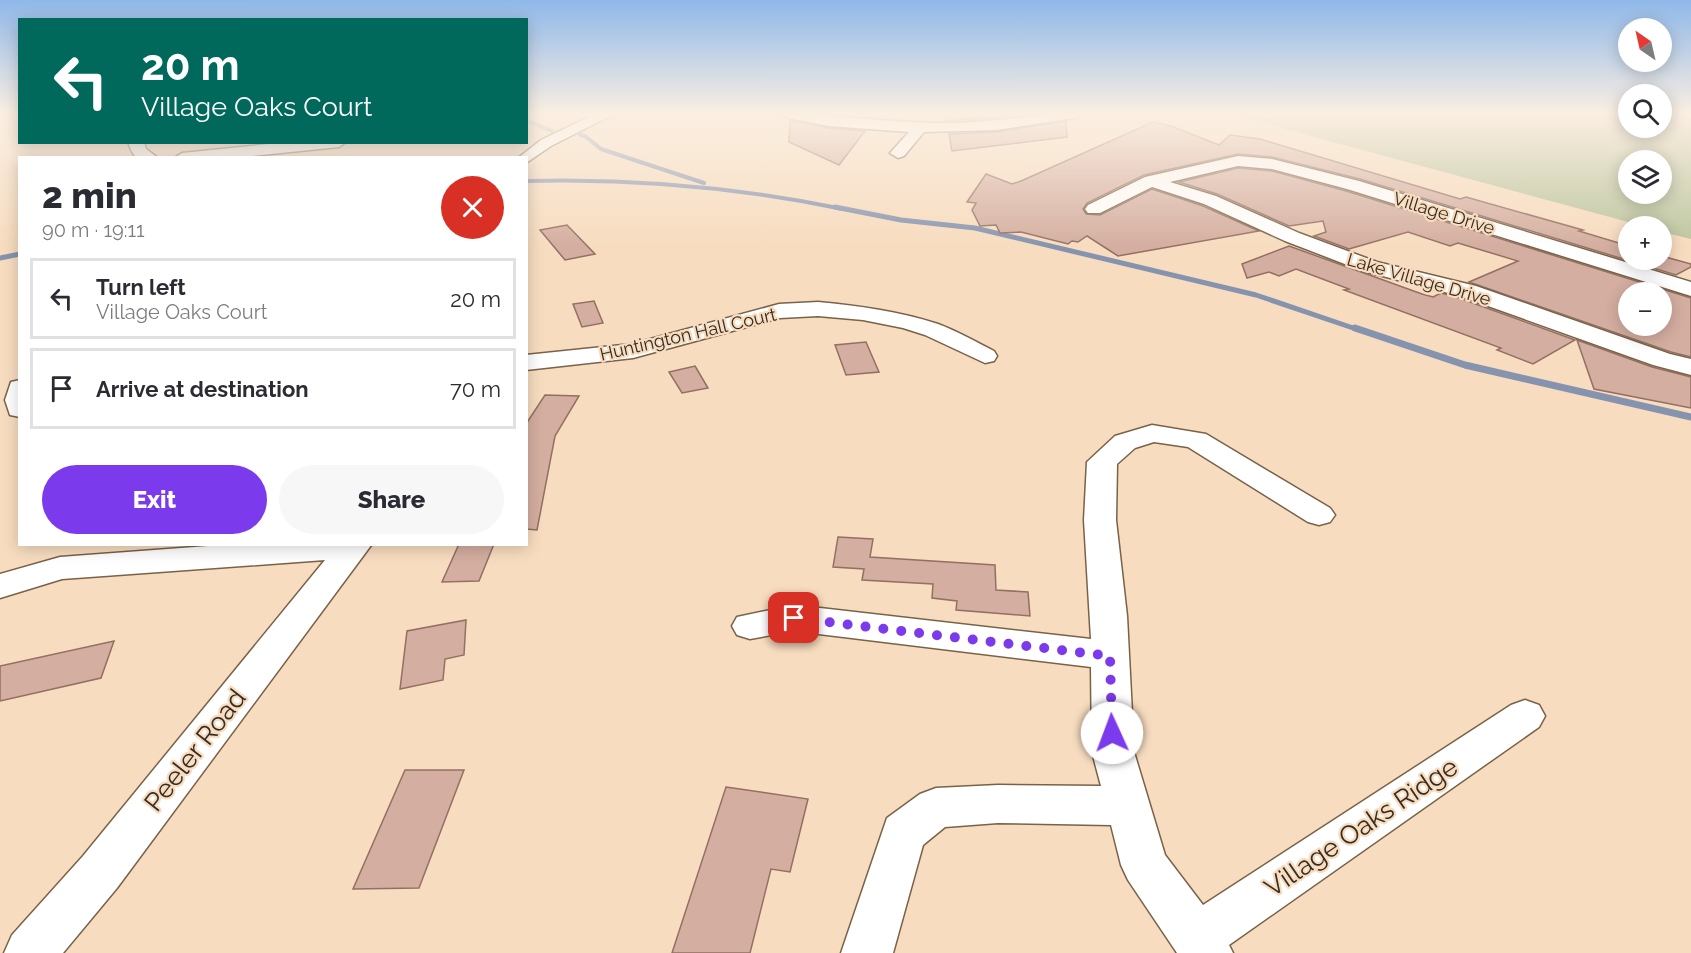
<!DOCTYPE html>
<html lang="en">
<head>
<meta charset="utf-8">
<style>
	:root { --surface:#fff; --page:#f7f7f7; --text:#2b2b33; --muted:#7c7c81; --line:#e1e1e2; --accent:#7c3aed }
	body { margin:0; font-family:Raleway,sans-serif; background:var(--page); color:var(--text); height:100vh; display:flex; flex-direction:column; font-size:22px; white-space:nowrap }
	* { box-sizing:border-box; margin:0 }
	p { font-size:20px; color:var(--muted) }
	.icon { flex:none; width:33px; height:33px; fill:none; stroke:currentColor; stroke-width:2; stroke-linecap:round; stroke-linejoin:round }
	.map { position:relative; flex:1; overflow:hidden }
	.drawer { position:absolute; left:18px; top:156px; width:510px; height:390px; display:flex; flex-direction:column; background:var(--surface); border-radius:0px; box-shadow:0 3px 15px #0003 }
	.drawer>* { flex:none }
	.guide { position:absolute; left:18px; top:18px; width:510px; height:126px; border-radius:0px; box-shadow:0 3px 15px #0003; background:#00695c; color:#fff; overflow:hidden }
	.needle { width:39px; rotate:326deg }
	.buttons { position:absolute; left:1618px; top:18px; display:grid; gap:12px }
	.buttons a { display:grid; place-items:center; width:54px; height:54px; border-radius:50%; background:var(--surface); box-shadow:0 3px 15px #0003; font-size:30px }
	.pin { position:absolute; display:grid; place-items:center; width:51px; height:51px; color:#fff; margin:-26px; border-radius:12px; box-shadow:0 3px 9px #0006 }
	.me { position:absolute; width:66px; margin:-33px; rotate:358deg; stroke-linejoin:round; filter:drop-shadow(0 0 4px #0008) }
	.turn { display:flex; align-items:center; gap:21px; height:126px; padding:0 24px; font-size:27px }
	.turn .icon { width:78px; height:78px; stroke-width:2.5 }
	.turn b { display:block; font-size:42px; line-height:51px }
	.round { display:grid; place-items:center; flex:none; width:63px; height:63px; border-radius:32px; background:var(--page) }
	.summary { display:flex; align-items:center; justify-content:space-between; height:102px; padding:0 24px }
	h1 { font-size:36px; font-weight:800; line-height:45px }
	.button { display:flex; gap:12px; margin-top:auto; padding:12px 24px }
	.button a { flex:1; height:69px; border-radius:36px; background:var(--accent); color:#fff; font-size:24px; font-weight:800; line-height:69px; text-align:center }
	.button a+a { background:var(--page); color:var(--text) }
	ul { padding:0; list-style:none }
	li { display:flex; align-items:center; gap:18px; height:81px; margin:0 12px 9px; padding:0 12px; border:3px solid var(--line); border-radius:0px }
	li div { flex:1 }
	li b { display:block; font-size:22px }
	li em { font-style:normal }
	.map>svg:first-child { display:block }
	.green { fill:#bbc59e; fill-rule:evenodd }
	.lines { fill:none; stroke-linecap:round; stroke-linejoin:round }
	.stream-far2 { stroke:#8693ae; stroke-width:4 }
	.stream-far1 { stroke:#8693ae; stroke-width:5 }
	.stream { stroke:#8693ae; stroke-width:7 }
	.building { fill:#d4aea0; stroke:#937063; stroke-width:1.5; fill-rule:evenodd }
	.minor-casing { stroke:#796248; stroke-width:3 }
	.minor { fill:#fff; fill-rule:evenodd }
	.route { stroke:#7c3aed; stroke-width:10; stroke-dasharray:0 18 }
	.labels { text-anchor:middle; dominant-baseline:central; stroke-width:4.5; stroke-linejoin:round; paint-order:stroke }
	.far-street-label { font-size:18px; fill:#362c21; stroke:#f7dcbf }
	.near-street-label { font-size:26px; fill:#362c21; stroke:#f7dcbf }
</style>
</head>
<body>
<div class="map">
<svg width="1691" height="953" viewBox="0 0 1691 953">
	<rect width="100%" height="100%" fill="#f7dcbf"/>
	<path class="green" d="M1229,114H1629V128H1662V114H1691V239L1662,232V226H1643ZM1629,160H1662V194H1629Z"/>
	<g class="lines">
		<g class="stream-far2">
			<path d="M526,120L552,131"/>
			<path d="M580,135L585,136L601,149L704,183"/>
			<path d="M526,181C635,178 736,187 843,209"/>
		</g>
		<g class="stream-far1">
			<path d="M835,207L901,220L975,228L1256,295L1359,330"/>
			<path d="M0,258L20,254"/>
		</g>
		<path class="stream" d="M1355,328L1465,365L1691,417"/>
	</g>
	<g class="building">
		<path d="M945,114H1032L946,121Z"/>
		<path d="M790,120L828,128L865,131L839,165L789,142Z"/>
		<path d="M1066,121L1067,137L952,151L949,134L997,132Z"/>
		<path d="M1153,122L1171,126L1219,145L1230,135L1260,139L1460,199L1466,197L1583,230L1579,231L1629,246V260H1662V256L1691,264V267L1676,275L1360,179L1272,157L1238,154L1144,175L1087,203L1083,209L1086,214L1100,215L1152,189L1203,206L1259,231L1118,256L1087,236L1078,242L1072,241L1068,244L1021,232L1000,233L996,225L980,226L972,210L976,203L967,202L986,174L1012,184L1021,181Z"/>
		<path d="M1238,168L1272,171L1346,191L1691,298V357L1671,352L1469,282L1518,261L1458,243L1450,246L1408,232L1349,249L1314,236L1326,232L1323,221L1289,226L1217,194L1179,182ZM1629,292H1662V326H1629Z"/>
		<path d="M567,225L595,254L565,260L540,230Z"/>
		<path d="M1289,246L1422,294L1433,297L1441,293L1459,298L1575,340L1533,364L1497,350L1501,348L1344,290L1349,289L1296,269L1279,276L1269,272L1247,278L1242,264Z"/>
		<path d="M594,301L603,323L582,327L573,304Z"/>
		<path d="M1577,340L1652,367L1691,377V408L1594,389Z"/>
		<path d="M866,342L879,372L846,375L835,345Z"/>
		<path d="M695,366L708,388L682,393L669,372Z"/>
		<path d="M545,395L579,396L555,436L537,530L526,529V424Z"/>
		<path d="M838,537L873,539L870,557L995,565L996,590L1028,592L1030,616L956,610L957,601L932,598L933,584L862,580L864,569L833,567Z"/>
		<path d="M459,544H494L479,581L442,582Z"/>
		<path d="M466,620L464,655L445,659L443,680L400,689L407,631Z"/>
		<path d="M114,641L101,678L0,701V666Z"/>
		<path d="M405,770H464L419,888L353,889Z"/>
		<path d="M726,787L808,799L790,872L771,869L750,953H672Z"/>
	</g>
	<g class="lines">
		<defs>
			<g id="minor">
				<path d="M595,114H614L551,146L526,163V158H518L541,140Z"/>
				<path d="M782,114C836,114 889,123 943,123C989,123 1035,114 1081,114L1074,118L997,130L924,132L904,156L898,158L890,153L909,132L828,126L784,117Z"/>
				<path d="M128,142H144L146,149L158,158H136L131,150Z"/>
				<path d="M289,142H346L339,147L233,158H174L182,153Z"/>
				<path d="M1238,156L1272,159L1359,181L1691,282V296L1347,189L1272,169L1238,166L1170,182L1216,196L1299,233L1377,262L1476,286L1670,354L1691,359V375L1653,365L1460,296L1363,271L1285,241L1204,204L1152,187L1100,213H1088L1085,209L1088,205L1145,177Z"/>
				<path d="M818,302C859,306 899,311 938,324C957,331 976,342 994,351L997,356L994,361L985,363L925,335L903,328L863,320L818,316L780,318L633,358L526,370V355L632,344L779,304Z"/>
				<path d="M20,380V417L10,415L5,400L11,382Z"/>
				<path d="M1152,425L1206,434L1330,508L1335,515L1330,522L1319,525L1308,522L1188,447L1154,442L1135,448L1117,464L1116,520L1127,616L1134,752L1165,855L1203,905L1511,705L1525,700L1539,705L1545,716L1539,727L1229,945L1233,953H1177L1128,880L1121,865L1111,825L998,823L945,827L923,845L893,953H841L887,818L920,794L936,788L998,785L1101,786L1092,752L1091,667L794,631L750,639L737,635L732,626L737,617L794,605L1091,639L1084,520L1087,462L1115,436Z"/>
				<path d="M235,544H372L117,888L63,953H4L12,935L83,856L325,560L62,579L0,598V574L60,557Z"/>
			</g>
		</defs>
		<use href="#minor" class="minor-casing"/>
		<use href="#minor" class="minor"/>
	</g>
	<linearGradient id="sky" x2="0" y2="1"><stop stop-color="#8fb8e9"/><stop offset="0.46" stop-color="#fbefe2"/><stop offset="1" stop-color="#fbefe2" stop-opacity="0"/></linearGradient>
	<rect width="1691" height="248" fill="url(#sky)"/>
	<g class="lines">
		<path class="route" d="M794,618L1110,656L1112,733"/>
	</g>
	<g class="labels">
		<g class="far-street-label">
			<text transform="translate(1444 213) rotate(17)">Village Drive</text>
			<text transform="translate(1419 279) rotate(16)">Lake Village Drive</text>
			<text transform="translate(688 334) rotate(-13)">Huntington Hall Court</text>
		</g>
		<g class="near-street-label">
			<text transform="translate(195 750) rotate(-52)">Peeler Road</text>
			<text transform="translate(1361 827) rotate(-34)">Village Oaks Ridge</text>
		</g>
	</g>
</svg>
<div class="buttons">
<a><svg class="needle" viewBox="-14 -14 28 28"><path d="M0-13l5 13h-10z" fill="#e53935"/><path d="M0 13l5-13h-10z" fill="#7c7c81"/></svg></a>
<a><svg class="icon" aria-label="search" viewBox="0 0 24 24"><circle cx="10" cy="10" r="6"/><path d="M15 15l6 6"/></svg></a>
<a><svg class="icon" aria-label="layers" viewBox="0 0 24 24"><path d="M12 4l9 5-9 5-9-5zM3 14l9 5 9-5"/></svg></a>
<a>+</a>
<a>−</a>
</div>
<div class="pin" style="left:794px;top:618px;background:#d93025"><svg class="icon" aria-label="arrive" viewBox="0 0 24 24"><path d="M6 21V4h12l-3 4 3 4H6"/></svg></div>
<svg class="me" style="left:1112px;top:733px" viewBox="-20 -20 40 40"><circle r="19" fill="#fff"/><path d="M0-13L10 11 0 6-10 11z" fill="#7c3aed"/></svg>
<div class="guide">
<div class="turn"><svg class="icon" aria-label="left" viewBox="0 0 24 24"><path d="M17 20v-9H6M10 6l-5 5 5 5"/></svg><div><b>20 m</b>Village Oaks Court</div></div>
</div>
<section class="drawer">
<div class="summary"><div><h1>2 min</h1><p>90 m · 19:11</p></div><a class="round" style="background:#d93025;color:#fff"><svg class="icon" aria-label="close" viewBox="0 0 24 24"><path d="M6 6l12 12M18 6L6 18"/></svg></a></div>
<ul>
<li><svg class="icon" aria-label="left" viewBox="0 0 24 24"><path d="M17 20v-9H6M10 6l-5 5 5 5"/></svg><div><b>Turn left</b><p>Village Oaks Court</p></div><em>20 m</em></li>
<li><svg class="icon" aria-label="arrive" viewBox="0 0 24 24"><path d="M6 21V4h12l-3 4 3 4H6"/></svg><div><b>Arrive at destination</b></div><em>70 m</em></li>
</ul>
<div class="button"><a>Exit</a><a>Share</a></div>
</section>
</div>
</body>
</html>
